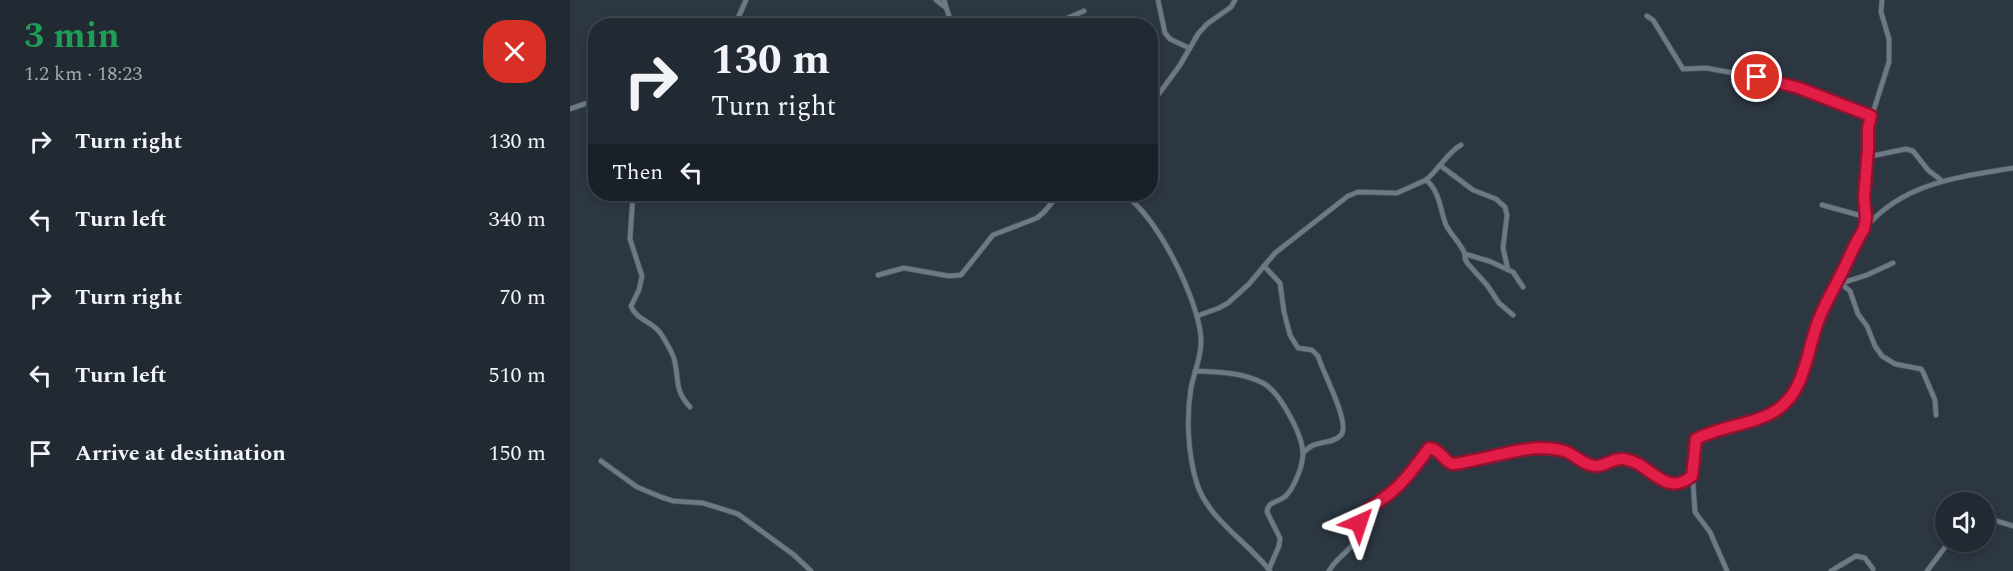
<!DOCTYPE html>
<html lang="en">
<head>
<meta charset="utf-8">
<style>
	:root { --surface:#212932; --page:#2d353e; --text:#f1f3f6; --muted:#a2a6ac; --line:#3e454d }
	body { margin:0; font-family:Spectral,serif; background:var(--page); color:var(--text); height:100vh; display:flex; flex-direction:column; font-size:22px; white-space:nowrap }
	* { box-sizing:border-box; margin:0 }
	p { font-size:20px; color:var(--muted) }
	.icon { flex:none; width:33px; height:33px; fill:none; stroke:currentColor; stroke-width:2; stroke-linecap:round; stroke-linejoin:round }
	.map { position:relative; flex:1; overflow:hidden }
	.drawer { display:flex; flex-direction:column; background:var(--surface); width:570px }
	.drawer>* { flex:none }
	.top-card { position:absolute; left:18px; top:18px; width:570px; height:183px; border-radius:24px; box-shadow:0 3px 9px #0003,0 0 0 2px var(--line); background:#212932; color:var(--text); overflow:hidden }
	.controls { position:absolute; left:1365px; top:492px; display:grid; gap:12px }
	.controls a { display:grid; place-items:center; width:60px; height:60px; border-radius:50%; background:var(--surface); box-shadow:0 3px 9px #0003,0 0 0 2px var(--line); font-size:30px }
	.pin { position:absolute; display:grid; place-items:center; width:51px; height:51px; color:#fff; margin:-26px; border:3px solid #fff; border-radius:50%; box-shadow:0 2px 6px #0007 }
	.me { position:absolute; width:66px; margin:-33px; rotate:42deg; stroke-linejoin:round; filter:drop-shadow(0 0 4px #0008) }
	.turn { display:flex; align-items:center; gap:21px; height:126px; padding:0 24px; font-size:27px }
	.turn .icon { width:78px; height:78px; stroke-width:2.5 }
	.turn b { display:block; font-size:42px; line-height:51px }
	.then { display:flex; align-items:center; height:57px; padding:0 24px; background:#0003; gap:12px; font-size:22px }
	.round { display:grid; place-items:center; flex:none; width:63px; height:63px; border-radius:24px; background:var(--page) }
	.summary { display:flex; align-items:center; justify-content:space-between; height:102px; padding:0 24px }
	h1 { font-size:36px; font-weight:700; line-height:45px; color:#1e9e55 }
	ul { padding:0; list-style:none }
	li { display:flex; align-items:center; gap:18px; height:78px; padding:0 24px }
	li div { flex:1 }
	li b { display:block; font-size:22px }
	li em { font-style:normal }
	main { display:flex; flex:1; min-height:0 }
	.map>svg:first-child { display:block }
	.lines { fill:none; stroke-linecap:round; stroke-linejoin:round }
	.street-casing { stroke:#4b555d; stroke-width:6 }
	.street { stroke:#6c7a86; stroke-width:4.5 }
	.route-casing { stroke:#92132f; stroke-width:15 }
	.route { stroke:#e11d48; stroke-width:10 }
</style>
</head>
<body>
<main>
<section class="drawer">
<div class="summary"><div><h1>3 min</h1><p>1.2 km · 18:23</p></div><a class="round" style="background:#d93025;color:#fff"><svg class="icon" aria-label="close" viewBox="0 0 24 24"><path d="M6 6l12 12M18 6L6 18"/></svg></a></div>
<ul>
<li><svg class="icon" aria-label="right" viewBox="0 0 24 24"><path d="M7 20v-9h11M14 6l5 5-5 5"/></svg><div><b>Turn right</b></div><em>130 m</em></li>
<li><svg class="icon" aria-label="left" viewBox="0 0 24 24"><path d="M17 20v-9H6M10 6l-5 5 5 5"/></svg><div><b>Turn left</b></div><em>340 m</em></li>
<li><svg class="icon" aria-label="right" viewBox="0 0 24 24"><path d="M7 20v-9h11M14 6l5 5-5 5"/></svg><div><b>Turn right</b></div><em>70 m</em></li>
<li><svg class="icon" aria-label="left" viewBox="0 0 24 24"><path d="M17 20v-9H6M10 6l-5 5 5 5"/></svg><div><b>Turn left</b></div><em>510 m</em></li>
<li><svg class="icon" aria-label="arrive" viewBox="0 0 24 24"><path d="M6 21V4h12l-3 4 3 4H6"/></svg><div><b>Arrive at destination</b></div><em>150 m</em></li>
</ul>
</section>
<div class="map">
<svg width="1443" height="571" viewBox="0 0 1443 571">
	<rect width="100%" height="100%" fill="#2c3742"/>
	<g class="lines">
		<defs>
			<g id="street">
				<path d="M366,0L375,7"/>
				<path d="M374,0L382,26"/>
				<path d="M588,0L595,33L600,39L619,48"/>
				<path d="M1077,16L1083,20L1113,69L1136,68L1201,80L1229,89L1301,116"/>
				<path d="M169,26V16L176,0"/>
				<path d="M479,26L514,11"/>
				<path d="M580,106L610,65L628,34L637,24L661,7L665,0"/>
				<path d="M0,109L26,100"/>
				<path d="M1297,157L1336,149L1343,151L1358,170L1371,180"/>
				<path d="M871,166L903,190L926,199L935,207L937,215L933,248L938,270"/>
				<path d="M856,180C868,170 879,151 891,145"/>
				<path d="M63,194L60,239L72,276L69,290L61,306C66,320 84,322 91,334C94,338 104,356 104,359C110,380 103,388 120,407"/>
				<path d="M552,194C585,210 630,303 631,339C632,356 624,372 621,388C616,418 618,455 627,484C639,520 678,542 700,571"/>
				<path d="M1252,205L1296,217"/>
				<path d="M1294,229L1296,217L1294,198L1298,128L1319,62V39L1311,12L1312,0"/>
				<path d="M895,254V259L898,264L917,285L929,303L943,315"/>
				<path d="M694,266L710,283L714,312L720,335L728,348L742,350L748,356C752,371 781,423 771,435C764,443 753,441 744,445C740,446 736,450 733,453"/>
				<path d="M308,275L334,268L379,276L391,275L423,235L467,218L474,212L489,194"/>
				<path d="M1268,281L1280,291L1288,314L1297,326L1305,346L1312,356L1325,364L1351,369L1353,372L1365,400L1366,415"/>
				<path d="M1272,283L1297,275L1323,263"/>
				<path d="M627,316L649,308L658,303L679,284L705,253L778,196L788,192L827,193L856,180C870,191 870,210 876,225C881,235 890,242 895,254L919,261L943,272L953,287"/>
				<path d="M625,371C648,372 672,372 693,383C710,392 732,434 733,453C733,463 728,476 724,484C721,490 718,495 713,498C705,503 698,502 697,512L710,538L709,546L699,569"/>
				<path d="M31,461L67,487L91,497L103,501L133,503L168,514L224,555L241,571"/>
				<path d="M1414,517L1443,526"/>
				<path d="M759,571C765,559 778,553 785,541C790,532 788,522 794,513L827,488L851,462L859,448C870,449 873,460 882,464L970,448L994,451L1019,464L1028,466L1038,461L1056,460L1076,470L1099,484H1111L1122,476"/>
				<path d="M1157,571L1140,532L1125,512L1122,467L1126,439L1139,433L1202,413C1236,394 1235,347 1250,315C1262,289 1275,264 1287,239C1324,184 1383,178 1443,168"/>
				<path d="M1261,571L1286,556L1295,558L1303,569"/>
				<path d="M1357,571L1379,542"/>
			</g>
		</defs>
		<use href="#street" class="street-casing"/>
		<use href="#street" class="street"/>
	</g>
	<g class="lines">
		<defs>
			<path id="route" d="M789,523C792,511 802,507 811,500C832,486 845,467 859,448C870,449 873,460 882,464C890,464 897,461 905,460C926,456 948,449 969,448C978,448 989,449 997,452C1006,456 1015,466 1026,466C1035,466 1043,458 1053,459C1081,462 1094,499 1122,476L1126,439C1151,426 1187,424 1208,409C1236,390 1237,348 1249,319C1254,306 1261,294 1267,282C1277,264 1283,246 1294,229L1296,217L1294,198L1298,149V128L1301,116L1229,88L1187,77"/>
		</defs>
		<use href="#route" class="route-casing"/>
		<use href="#route" class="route"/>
	</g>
</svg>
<div class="controls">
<a><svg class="icon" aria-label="sound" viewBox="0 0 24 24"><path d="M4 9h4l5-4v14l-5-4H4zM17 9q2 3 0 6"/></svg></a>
</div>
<div class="pin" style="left:1187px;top:77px;background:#d93025"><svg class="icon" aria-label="arrive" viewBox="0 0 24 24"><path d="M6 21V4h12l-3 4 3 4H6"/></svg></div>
<svg class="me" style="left:789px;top:523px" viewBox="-20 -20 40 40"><path d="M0-17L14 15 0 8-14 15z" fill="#e11d48" stroke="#fff" stroke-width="4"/></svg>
<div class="top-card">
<div class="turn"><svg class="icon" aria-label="right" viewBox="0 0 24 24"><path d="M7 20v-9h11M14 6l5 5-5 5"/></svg><div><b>130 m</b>Turn right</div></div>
<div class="then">Then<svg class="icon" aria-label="left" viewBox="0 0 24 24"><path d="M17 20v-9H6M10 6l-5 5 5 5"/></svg></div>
</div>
</div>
</main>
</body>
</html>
